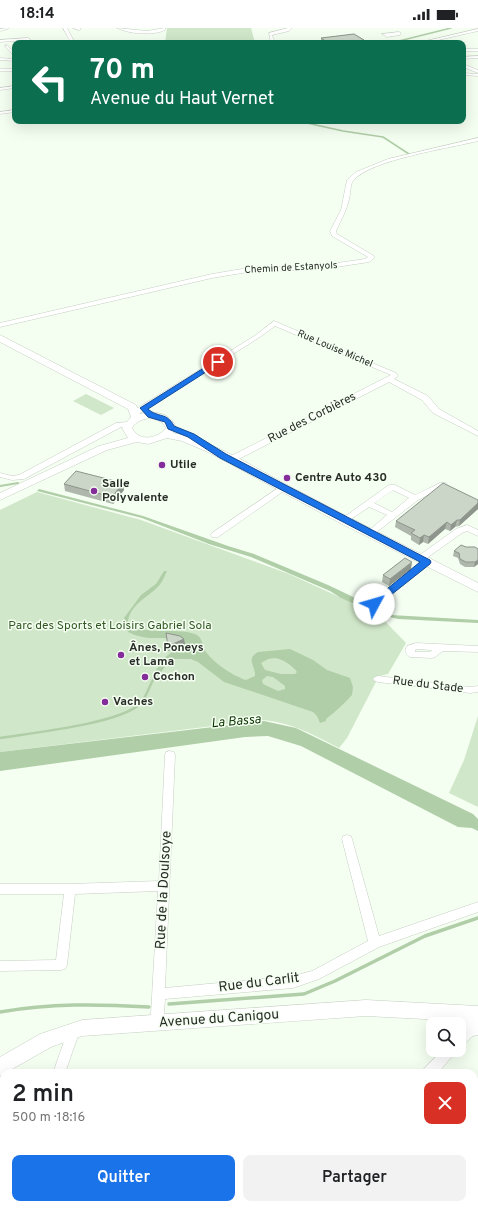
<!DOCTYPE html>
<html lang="fr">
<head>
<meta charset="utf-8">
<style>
	:root { --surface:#fff; --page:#f2f2f2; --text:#202124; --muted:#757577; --accent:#1a73e8 }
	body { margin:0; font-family:Overpass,sans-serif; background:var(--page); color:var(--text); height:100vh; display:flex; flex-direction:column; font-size:15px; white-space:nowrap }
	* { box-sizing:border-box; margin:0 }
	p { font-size:13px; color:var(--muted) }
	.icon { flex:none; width:22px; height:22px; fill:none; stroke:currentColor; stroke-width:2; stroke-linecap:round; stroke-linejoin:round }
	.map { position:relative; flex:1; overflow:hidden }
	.drawer { position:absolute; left:0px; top:1041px; width:478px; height:140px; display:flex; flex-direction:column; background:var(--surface); border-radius:12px 12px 0 0; box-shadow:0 4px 16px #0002 }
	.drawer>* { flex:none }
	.top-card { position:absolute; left:12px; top:12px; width:454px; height:84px; border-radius:8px; box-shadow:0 4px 16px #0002; background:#0b6e4f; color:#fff; overflow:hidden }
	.fabs { position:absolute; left:426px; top:989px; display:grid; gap:8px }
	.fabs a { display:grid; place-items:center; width:40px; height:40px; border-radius:8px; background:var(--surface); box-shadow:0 4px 16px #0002; font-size:20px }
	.pin { position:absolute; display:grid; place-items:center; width:34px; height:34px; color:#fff; margin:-17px; border:2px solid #fff; border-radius:50%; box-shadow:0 1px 4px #0007 }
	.me { position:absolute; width:44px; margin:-22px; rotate:51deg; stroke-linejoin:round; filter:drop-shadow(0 0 3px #0008) }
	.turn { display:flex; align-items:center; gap:14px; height:84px; padding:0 12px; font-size:18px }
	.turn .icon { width:52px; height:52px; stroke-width:2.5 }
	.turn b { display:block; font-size:28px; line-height:34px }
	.round { display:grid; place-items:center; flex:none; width:42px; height:42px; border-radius:8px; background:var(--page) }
	.headline { display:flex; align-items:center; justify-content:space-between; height:68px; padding:0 12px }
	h1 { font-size:24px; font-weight:600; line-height:30px }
	.button { display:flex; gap:8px; margin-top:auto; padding:8px 12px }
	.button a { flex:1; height:46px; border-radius:8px; background:var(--accent); color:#fff; font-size:16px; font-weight:600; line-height:46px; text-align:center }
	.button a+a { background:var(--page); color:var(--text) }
	.status { display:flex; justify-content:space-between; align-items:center; height:28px; padding:0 20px; background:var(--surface); direction:ltr }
	.status svg { height:11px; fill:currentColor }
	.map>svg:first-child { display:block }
	.green { fill:#d0e7c9 }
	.water { fill:#b0cea7; fill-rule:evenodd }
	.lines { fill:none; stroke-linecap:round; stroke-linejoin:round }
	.stream-far3 { stroke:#b0cea7; stroke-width:1.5 }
	.stream-far2 { stroke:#b0cea7; stroke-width:2 }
	.stream-far1 { stroke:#b0cea7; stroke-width:2.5 }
	.stream { stroke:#b0cea7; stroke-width:3.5 }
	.street-casing { stroke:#c6cfc3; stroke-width:1 }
	.secondary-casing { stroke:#c6cfc3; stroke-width:1 }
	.street { fill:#fff; fill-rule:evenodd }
	.secondary { fill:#fff; fill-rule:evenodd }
	.wall { fill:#afb7ac }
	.shaded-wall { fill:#8e958c }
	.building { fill:#cbd5c8; stroke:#8e958c }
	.route { fill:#1a73e8; stroke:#114b97 }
	.poi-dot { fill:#842d9a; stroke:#f4fef1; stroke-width:1.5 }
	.labels { text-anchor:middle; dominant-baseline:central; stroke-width:3; stroke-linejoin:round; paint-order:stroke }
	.far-street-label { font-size:10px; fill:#292d28; stroke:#f4fef1 }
	.street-label { font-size:12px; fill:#292d28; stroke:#f4fef1 }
	.poi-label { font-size:12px; font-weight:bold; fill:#292d28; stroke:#f4fef1; text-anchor:start }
	.park-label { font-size:12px; fill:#315823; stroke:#f4fef1 }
	.water-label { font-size:13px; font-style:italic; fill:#0b3400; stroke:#f4fef1 }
	.near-street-label { font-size:14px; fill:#292d28; stroke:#f4fef1 }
</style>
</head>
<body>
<div class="status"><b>18:14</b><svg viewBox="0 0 49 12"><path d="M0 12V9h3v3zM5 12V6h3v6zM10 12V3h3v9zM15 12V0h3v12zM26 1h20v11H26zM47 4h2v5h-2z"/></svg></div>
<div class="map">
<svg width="478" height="1181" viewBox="0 0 478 1181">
	<rect width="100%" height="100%" fill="#f4fef1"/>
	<g class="green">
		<path d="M167,0H251L255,15H165Z"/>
		<path d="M86,366L114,380L101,387L73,373Z"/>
		<path d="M37,464L141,492L289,546L379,587L406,615L388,646L379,648L347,710L339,720C314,707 291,694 262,692L0,724V482Z"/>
		<path d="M478,688V779L449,765L464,732Z"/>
	</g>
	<g class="water">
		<path d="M39,461L143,488L228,518L254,526L328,557L391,587L478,592V595L398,591L377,586L341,570L330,563L251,529L209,516L142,490L37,463Z"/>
		<path d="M164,543H167C165,547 163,552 161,555C152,568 131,574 128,593C138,609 176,599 195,606C203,609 202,618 206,624C214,635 233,648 246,652L255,648C256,638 245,631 258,624L290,621L313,632L327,642L350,650L353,659L352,667C344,676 335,684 326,691V693L320,695L317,688L313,684L224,654L198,634L191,631H173L168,635L154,653L152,650C162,632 163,628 182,619L184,614L179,611C162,609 144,613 128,604L124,590L141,567L156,556ZM275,630C283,631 293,638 297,644L295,646H281L265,642L261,635L268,631ZM267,648L273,649L285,658V661L278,663L263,656L262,652Z"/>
		<path d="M264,693L296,700L473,786L478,791V803L472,800L458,799L301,718L268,708L245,709L0,743V724Z"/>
	</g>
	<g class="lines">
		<g class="stream-far3">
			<path d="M391,15L451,0"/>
			<path d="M298,93L343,103L383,109L409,126"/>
		</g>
		<path class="stream-far2" d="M0,458L18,455"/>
		<path class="stream-far1" d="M0,710C31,705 118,696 140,676C146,670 149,659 153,652"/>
		<g class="stream">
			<path d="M169,976L304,966L335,953L425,908L478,890"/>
			<path d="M0,984C50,975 99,976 149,979"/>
		</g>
		<defs>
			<g id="street">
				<path d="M9,0L8,1L0,3V1Z"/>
				<path d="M63,0H67L75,15H53L70,13Z"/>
				<path d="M73,0H80L81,1L79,2Z"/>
				<path d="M117,0L147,3L165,0V2C153,8 129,6 117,0Z"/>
				<path d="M288,0H292L289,3L272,7L275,15H271L269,5Z"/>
				<path d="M478,1V3L425,15H417Z"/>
				<path d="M399,4L401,5L400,7L387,9L382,6Z"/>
				<path d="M28,10L30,11L31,15H27L26,12L0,14V12Z"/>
				<path d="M7,17L15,25V29L5,18Z"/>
				<rect x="463" y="21" width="15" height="2"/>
				<path d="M478,28V30L463,31V29Z"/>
				<path d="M0,30L15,31V33L0,32Z"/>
				<path d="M463,36L478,42V45L463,39Z"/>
				<rect x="0" y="41" width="15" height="2"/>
				<path d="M463,45L478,46V48L463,47Z"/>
				<path d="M15,58V60L0,62V60Z"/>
				<path d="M15,82V84L0,86V84Z"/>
				<path d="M478,110V113C450,120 370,132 354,152C350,155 351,162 350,166C348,180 342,190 336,203L337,206L374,228V230L369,234L323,241L248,244L212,250L0,299V295L212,246L248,240L323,237L365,231L368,229L332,208L330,203L341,182L347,152L356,144L388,131Z"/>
				<path d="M274,293L396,345L398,348L394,351L428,368L439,381L478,403V408L433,385L422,372L389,354L233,434H227V430L391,347L275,298L260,309L138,386H132L131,384L256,307Z"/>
				<path d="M128,394H131V398L121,399L24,451L12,452L0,449V445L12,448L19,447L116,395Z"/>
				<path d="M440,455H446L447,457L418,472L373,507H367L366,505L387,487L369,479L347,494H341L340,492L389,457H395L415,467ZM393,462L409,470L392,484L374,475Z"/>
				<path d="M281,458H287L288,460L218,509H212L211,507L212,505Z"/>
				<path d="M467,497L478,502V508L467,503L462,505L424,532H430L431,534L430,536L377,578H371L370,576L371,574L423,533H417L416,531L417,529L456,501Z"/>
				<path d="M416,615L478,618V624L443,623L435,629L432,630L410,629C406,626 404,623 407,618ZM416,621L432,622L430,624H415V622Z"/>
				<path d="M378,648L470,659L478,658V664L470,665L378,654L375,653L373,651L375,649Z"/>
				<path d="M170,723L174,724L175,727L165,960L293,948L312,943L368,913L342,811L343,808L347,807L351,808L352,811L379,908L478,874V884L379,919L319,951L293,960L165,971C164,979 165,994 162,1000L158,1002L154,1000L151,986L158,863L75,866L67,937L65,941L61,942L0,943V933L56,932L64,866H0V856H70L159,853L165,727L166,724Z"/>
				<path d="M473,990L478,993L477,1004L463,1017L459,1019V1005L467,998L469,992Z"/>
				<path d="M74,996L78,998L80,1002L65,1045H53L68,1002L70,998Z"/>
				<path d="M442,1022H456L454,1026L438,1045H423L424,1041Z"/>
				<path d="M4,1171V1177H14L12,1181H0V1173Z"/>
				<path d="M317,1177H333L331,1181H315Z"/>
				<path d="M372,1177H389L391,1181H374Z"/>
			</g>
			<g id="secondary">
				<path d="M0,307L136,377L140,386C154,382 171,385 176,400L173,405C210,411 257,441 291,459C353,492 416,523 478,555V564L340,495L208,424L182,413L167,410L148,416L137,414L107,422L0,472V465L99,418L128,410L122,400L131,389L128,381L0,314ZM151,390L162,394L166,400C158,411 138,414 132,400C136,393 143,391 151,390Z"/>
				<path d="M366,972L478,978V1007L473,1008L459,1001V996H450L444,992L366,988L82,1008L51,1019L0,1048V1029L40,1006L82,992Z"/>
			</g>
		</defs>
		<use href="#street" class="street-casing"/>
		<use href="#secondary" class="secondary-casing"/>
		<use href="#street" class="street"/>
		<use href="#secondary" class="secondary"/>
	</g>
	<g class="wall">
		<path d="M321,10L364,15H321Z"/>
		<path d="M64,456L124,462L113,476L65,463Z"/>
		<path d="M478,472V481L459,498L455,499L450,503L445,501L428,516L423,514L419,517L411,512V508L395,499L396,493Z"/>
		<path d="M466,519L478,521V536L474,539H465L460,536L458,530L453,528L454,523Z"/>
		<path d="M411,541L389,558L382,554L383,547Z"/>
	</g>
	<g class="shaded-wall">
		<path d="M364,12V15H344Z"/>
		<path d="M123,455L124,462L113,476L112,469Z"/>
		<path d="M478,475V481L459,498L460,492Z"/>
		<path d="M457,492L455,499L450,503L451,497Z"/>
		<path d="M447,494L445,501L428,516L429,509Z"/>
		<path d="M424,507L423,514L419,517L420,510Z"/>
		<path d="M478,532V536L474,539L475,534Z"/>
		<path d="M412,534L411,541L389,558L390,551Z"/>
		<path d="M184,611L185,616L168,623V618Z"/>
	</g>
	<g class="building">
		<path d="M354,6L364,12L344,15H328L321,10Z"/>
		<path d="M76,443L123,455L112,469L64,456Z"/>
		<path d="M443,455L478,472V475L460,492H457L451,497L447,494L429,509L424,507L420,510L411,505L415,502L396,493Z"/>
		<path d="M461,517L466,519H475L478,521V532L475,534H466L460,531L459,525L454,523Z"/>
		<path d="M405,530L412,534L390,551L383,547Z"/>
		<path d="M166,605L180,608L184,611L168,618Z"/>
	</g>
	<path class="route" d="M218,331L220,332V335L148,381C158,390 167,384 174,398L194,406L226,426L430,532L431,534L430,536L377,578H371L370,576L371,574L420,534L220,430L188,409L168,401L165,394L148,389L140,380Z"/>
	<g class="poi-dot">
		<circle cx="162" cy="437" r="4"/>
		<circle cx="287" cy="450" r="4"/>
		<circle cx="94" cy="463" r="4"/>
		<circle cx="121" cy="627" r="4"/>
		<circle cx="145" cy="649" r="4"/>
		<circle cx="105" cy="674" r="4"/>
	</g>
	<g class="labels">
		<g class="far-street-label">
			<text transform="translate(291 240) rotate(-3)">Chemin de Estanyols</text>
			<text transform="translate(335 321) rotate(23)">Rue Louise Michel</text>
		</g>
		<g class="street-label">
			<text transform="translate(312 390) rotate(-27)">Rue des Corbières</text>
			<text transform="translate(428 657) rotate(7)">Rue du Stade</text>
		</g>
		<g class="poi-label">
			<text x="170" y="437">Utile</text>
			<text x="295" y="450">Centre Auto 430</text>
			<text x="102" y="456">Salle<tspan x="102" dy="14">Polyvalente</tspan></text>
			<text x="129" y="620">Ânes, Poneys<tspan x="129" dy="14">et Lama</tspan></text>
			<text x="153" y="649">Cochon</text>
			<text x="113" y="674">Vaches</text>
		</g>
		<g class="park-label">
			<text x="110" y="598">Parc des Sports et Loisirs Gabriel Sola</text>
		</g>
		<g class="water-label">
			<text transform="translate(236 694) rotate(-5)">La Bassa</text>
		</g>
		<g class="near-street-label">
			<text transform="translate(164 862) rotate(-87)">Rue de la Doulsoye</text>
			<text transform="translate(259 955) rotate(-7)">Rue du Carlit</text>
			<text transform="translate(219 991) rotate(-4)">Avenue du Canigou</text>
		</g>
	</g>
</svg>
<div class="fabs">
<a><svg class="icon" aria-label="search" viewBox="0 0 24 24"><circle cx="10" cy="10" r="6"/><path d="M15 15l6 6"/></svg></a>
</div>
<div class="pin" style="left:218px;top:334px;background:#d93025"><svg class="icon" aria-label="arrive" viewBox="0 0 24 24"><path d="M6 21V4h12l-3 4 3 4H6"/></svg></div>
<svg class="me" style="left:374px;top:576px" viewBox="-20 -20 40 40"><circle r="19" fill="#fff"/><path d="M0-13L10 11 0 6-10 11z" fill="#1a73e8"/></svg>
<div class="top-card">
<div class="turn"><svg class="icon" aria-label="left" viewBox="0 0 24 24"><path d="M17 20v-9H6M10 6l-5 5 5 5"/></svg><div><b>70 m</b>Avenue du Haut Vernet</div></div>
</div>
<section class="drawer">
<div class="headline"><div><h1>2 min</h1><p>500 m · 18:16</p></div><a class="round" style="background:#d93025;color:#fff"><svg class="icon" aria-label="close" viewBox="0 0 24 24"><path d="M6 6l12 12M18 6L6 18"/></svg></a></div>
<div class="button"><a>Quitter</a><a>Partager</a></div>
</section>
</div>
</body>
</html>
